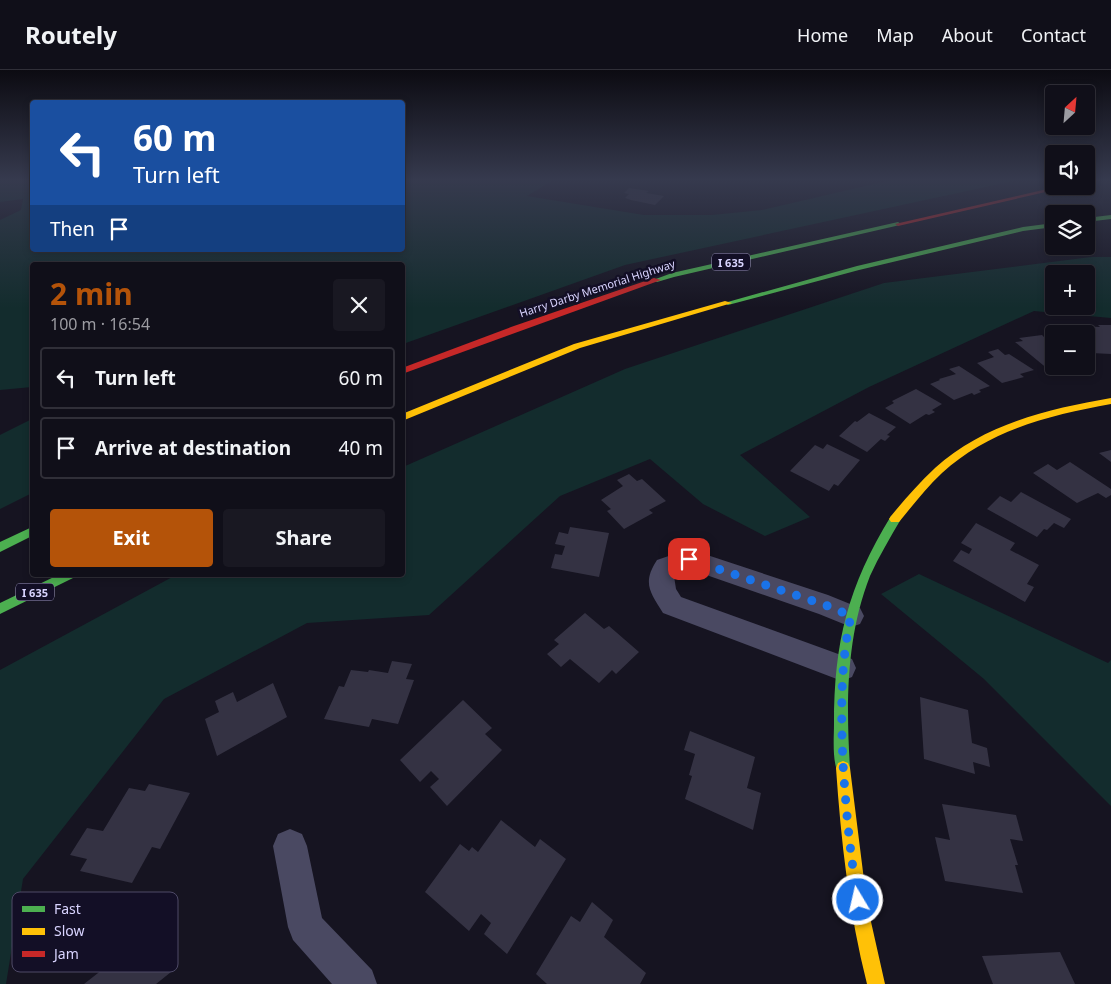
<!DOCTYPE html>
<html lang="en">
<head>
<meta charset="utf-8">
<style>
	:root { --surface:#100f19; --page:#191822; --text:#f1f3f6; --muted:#9c9ca2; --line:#302f38; --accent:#b45309 }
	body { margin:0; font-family:"Noto Sans",sans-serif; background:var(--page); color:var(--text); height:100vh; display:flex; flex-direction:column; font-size:19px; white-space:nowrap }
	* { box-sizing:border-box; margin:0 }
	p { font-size:16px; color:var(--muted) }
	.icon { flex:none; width:28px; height:28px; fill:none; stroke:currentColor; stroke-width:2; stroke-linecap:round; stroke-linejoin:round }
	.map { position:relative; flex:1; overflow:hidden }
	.panel { position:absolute; left:30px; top:192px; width:375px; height:315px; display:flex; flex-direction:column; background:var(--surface); border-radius:5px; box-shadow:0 2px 8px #0003,0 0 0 1px var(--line) }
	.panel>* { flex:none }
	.hud { position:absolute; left:30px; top:30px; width:375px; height:152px; border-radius:5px; box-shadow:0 2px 8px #0003,0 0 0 1px var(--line); background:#1a4fa0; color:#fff; overflow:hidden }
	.needle { width:32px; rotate:26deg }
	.tools { position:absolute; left:1045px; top:15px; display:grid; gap:10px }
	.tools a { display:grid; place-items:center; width:50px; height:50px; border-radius:5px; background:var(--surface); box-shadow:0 2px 8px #0003,0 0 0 1px var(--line); font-size:25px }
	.pin { position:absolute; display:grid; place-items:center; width:42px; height:42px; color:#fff; margin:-21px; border-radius:10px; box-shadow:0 2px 8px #0006 }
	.me { position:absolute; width:55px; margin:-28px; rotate:351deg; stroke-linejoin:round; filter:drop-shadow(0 0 4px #0008) }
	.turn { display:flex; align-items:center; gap:18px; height:105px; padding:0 20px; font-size:22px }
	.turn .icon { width:65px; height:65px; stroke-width:2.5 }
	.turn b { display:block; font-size:35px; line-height:42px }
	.then { display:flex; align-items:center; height:48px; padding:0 20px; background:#0003; gap:10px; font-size:19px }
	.round { display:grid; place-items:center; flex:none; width:52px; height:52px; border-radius:5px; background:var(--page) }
	.overview { display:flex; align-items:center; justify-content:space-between; height:85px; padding:0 20px }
	h1 { font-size:30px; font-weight:700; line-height:38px; color:var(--accent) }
	.action { display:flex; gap:10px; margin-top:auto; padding:10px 20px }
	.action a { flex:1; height:58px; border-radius:5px; background:var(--accent); color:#fff; font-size:20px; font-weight:700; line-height:58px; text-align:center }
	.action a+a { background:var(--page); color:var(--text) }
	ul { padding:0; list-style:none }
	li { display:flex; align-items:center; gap:15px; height:62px; margin:0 10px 8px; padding:0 10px; border:2px solid var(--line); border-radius:5px }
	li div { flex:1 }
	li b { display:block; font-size:19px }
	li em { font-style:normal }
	header { display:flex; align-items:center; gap:30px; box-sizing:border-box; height:70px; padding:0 25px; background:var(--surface); border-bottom:1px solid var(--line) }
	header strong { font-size:24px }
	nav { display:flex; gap:28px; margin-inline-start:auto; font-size:18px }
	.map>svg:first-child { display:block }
	.green { fill:#132c2d; fill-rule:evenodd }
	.building { fill:#343243 }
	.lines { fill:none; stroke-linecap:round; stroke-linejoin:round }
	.street { fill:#4a4962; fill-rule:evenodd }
	.fast { fill:#4caf50; fill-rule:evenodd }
	.slow { fill:#ffc107; fill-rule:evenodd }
	.jam { fill:#c62828; fill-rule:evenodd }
	.route { stroke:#1a73e8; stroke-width:9; stroke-dasharray:0 16.2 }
	.labels { text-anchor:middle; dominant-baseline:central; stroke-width:5; stroke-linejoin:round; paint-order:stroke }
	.shield { fill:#130f26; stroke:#9e99be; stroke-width:1 }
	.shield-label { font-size:11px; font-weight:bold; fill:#d9d4ff }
	.far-street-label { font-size:11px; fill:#d9d4ff; stroke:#130f26 }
	.key { fill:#130f26; stroke:#4e4a67; stroke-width:1 }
	.key-label { font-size:14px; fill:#d9d4ff }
</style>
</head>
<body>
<header>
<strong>Routely</strong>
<nav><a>Home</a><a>Map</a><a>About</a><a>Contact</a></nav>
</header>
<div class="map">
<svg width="1111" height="914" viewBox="0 0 1111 914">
	<rect width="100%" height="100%" fill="#161421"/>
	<g class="green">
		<path d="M0,110H32V180H402L403,110H553L527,126L644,145H712L762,140L891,110H1018L625,195L403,274L402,195H32V317L0,320V150L21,140L23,129L0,132Z"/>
		<path d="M1091,187H1111V248L1034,241L869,317L740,385L810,447L765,466L703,434L650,389L560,426L429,545L307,553L164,629L23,809L6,914H0V600L176,505H402L403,397L625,299L884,213ZM1054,204H1086V236H1054Z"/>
		<path d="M32,349V423L0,439V365Z"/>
		<path d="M919,504L1108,593L1111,590V736L984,609L881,524Z"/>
	</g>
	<g class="building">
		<path d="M629,118L649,121L646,123L664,126L655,135L631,130L625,128L629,124L624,123Z"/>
		<path d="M1098,255H1111V284L1091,283L1086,277V264H1084L1077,256L1100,257Z"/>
		<path d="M1042,265L1045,268L1054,267V296L1063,297L1049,300L1015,272L1023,271L1019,268Z"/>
		<path d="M998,279L1005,285L1009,284L1034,300L1020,304L1024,307L1002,313L977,293L994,287L988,282Z"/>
		<path d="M959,296L990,316L979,320L981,322L974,325L972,323L954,330L930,314L940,310L939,309L956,304L949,299Z"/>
		<path d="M916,319L942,334L932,340L935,342L929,345L926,344L910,354L885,338L894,333L892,331Z"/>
		<path d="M869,343L896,357L887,365L890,366L885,371L881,369L867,382L839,366L855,351L857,352Z"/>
		<path d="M827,374L860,390L838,416L834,414L829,421L790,401L815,375L823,379Z"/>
		<path d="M1111,380V392L1099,383Z"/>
		<path d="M1070,392L1111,419V425L1106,428L1098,423L1077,433L1033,403L1048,394L1057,400Z"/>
		<path d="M629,404L637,411L642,409L666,431L649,440L653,443L624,459L607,441L611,439L601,430L623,416L617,410Z"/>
		<path d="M1021,422L1071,449L1064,458L1054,453L1047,460L1044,459L1037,467L987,439L1000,426L1011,432Z"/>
		<path d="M976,453L1015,473L1010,480L1039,495L1027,514L1034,517L1025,532L953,491L961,480L969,484L972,479L961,473Z"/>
		<path d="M570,457L609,463L599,507L551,498L555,484L562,485L565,476L555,474L559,462L568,464Z"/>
		<path d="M585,543L604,559L609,556L639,582L616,604L612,600L599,613L570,589L561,597L547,584L559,574L554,570Z"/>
		<path d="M392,591L412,594L406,609L414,610L398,654L372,649L369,657L324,649L339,616L344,617L351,600L368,602L369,600L388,603Z"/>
		<path d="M273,613L287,647L217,686L205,649L219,642L215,631L233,622L237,632Z"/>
		<path d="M920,627L968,640L972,673L987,678L990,697L973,692L975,704L924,689Z"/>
		<path d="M463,630L492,658L485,664L502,680L447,736L430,717L439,709L431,701L420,712L400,690Z"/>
		<path d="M690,661L755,687L747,718L761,723L753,760L685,729L692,706L689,705L695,684L684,680Z"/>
		<path d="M149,714L190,723L160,779L152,777L132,813L80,801L87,789L70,785L87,758L103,761L129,718L145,721Z"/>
		<path d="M942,734L1016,745L1023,771L1010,769L1018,795H1015L1023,823L945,811L935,767L950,770Z"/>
		<path d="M501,750L535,777L540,769L566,789L507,884L484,864L491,853L481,844L469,861L425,822L460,774L469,781L472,777L478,782Z"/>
		<path d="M592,832L613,850L604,867L646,903L640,914H547L536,904L571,846L580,852Z"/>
		<path d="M150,845L171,902L156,914H84L107,896L102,880Z"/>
		<path d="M1060,882L1075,914H993L982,886Z"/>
	</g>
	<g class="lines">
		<g class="street">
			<path d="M689,479L828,525L860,538L864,546L860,554L851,557L819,544L689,499L674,506L676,519L681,527L852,589L856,598L852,607L842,611L663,543C650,522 642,513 657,490Z"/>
			<path d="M290,759L302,764L307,776L322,848L372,900L377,914H332L293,870L288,857L273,776L278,764Z"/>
		</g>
		<g class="fast">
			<path d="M1111,145V149L1086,152V148Z"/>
			<path d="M898,152L901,154L900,155L674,207L657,212L653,210L672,203Z"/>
			<path d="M1054,153V157L1023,161L859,200L728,235L724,233L857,196L1023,157Z"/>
			<path d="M895,445L901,449C890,468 879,486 870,506C846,567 846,634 850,698L848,703L843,705L838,703C832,689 834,669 834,654C834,572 848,516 891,446Z"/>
			<path d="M32,457V466L0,482V472Z"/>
			<path d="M58,505H75L73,508L0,544V533Z"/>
		</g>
		<g class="slow">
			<path d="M725,231L732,233L580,278L402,351V344L574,274Z"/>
			<path d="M1111,328V334C1050,345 989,360 942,403C926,418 913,435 899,452H891L889,449L891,446C905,429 919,413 935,398C984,354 1048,339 1111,328Z"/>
			<path d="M843,691L848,693L850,698L867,834L885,914H867C849,843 841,771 836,698L838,693Z"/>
		</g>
		<g class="jam">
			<path d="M1086,110H1101L1086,114Z"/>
			<path d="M1060,116H1072L898,156L895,154Z"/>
			<path d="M654,208L661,210L402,304V298L511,257Z"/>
		</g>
	</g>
	<linearGradient id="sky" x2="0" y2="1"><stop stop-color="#0c0b12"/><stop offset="0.46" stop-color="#363a4e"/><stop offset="1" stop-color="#363a4e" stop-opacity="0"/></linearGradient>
	<rect width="1111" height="238" fill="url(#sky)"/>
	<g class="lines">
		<path class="route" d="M689,489L828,536L851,546C840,595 841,644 843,694C846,739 850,785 858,830"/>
	</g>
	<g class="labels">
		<g class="shield">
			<rect x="712" y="183.5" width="38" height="17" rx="4"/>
			<rect x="16" y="513.5" width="38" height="17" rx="4"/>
		</g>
		<g class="shield-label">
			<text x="731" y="192">I 635</text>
			<text x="35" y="522">I 635</text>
		</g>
		<g class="far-street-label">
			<text transform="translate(597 218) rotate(-18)">Harry Darby Memorial Highway</text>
		</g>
	</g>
	<rect x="12" y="822" width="166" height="80" rx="8" class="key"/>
	<rect x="22" y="836" width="23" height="6" fill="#4caf50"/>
	<rect x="22" y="858" width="23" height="7" fill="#ffc107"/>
	<rect x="22" y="881" width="23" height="6" fill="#c62828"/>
	<g class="key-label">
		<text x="54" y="844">Fast</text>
		<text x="54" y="866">Slow</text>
		<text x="54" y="889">Jam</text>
	</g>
</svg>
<div class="tools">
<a><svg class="needle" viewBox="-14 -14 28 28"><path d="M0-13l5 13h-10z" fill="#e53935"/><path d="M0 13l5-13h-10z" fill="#9c9ca2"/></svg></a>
<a><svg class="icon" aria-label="sound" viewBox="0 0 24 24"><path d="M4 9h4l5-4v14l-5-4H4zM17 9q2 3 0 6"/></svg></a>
<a><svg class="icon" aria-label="layers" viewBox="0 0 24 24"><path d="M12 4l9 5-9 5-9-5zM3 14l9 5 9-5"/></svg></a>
<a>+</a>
<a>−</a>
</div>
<div class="pin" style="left:689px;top:489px;background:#d93025"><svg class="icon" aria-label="arrive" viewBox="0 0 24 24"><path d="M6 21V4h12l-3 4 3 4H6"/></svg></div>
<svg class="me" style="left:858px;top:830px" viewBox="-20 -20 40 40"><circle r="17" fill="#1a73e8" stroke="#fff" stroke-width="3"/><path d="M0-11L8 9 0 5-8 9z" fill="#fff"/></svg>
<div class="hud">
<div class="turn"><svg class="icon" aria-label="left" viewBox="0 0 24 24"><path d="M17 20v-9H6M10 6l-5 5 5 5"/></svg><div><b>60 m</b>Turn left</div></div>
<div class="then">Then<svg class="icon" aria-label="arrive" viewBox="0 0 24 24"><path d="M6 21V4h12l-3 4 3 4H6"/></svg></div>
</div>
<section class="panel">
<div class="overview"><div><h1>2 min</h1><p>100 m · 16:54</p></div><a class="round"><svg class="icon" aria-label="close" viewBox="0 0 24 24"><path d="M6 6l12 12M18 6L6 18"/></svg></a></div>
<ul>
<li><svg class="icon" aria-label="left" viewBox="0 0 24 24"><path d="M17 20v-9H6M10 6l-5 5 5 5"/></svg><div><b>Turn left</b></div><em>60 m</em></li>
<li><svg class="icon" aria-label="arrive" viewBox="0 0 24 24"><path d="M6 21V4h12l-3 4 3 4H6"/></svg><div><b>Arrive at destination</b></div><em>40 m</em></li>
</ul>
<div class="action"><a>Exit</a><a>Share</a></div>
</section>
</div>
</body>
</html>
